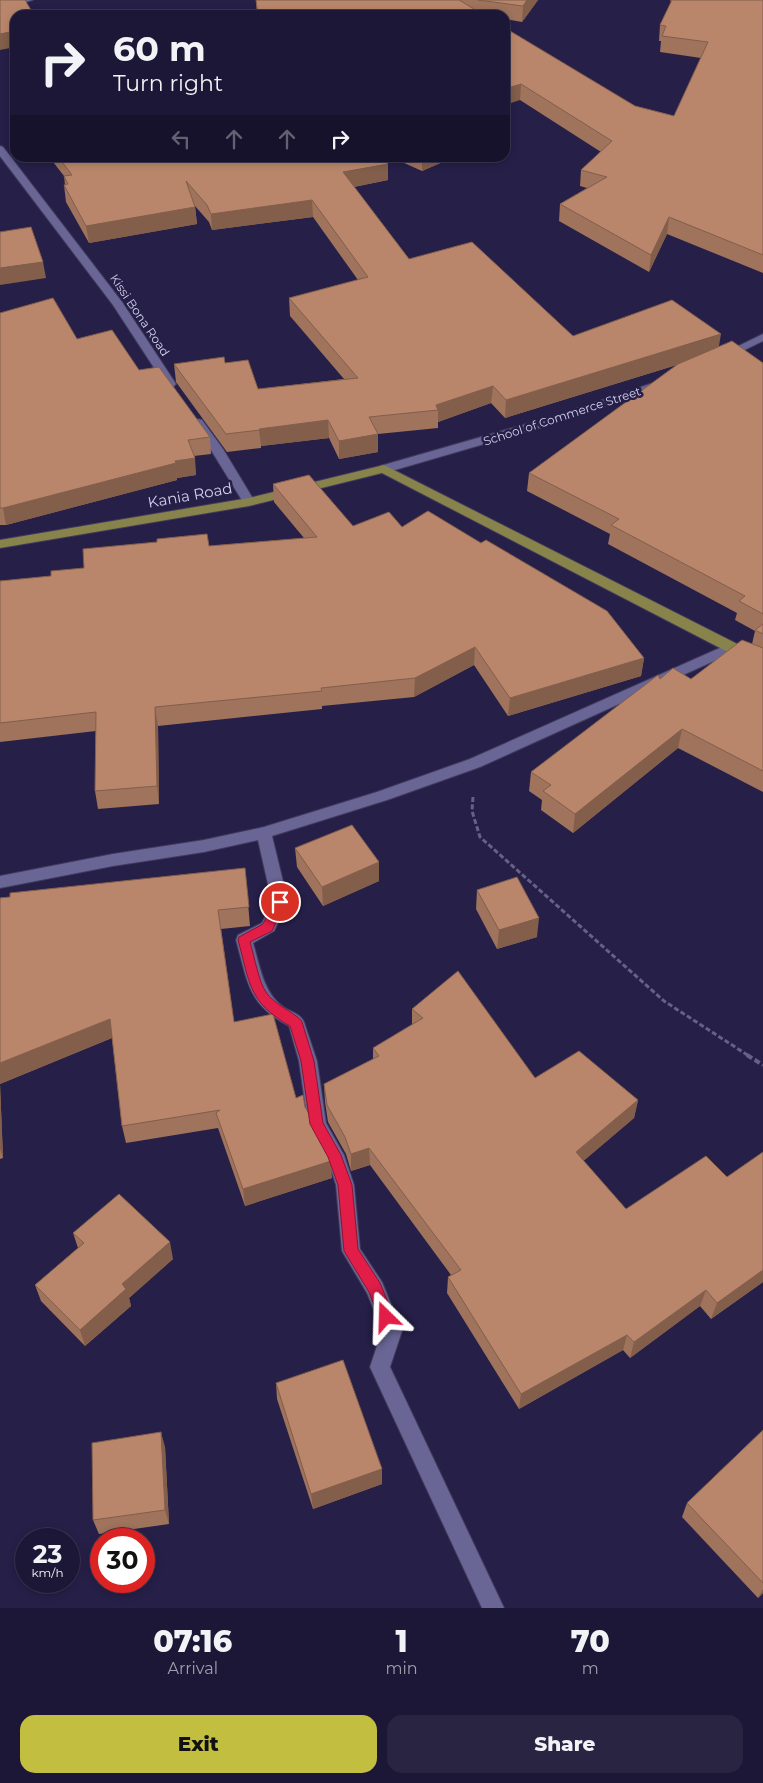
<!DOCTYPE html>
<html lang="en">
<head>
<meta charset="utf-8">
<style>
	:root { --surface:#1c1736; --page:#292442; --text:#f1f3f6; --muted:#a09fad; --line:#3a3651; --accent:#c1be40 }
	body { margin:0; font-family:Montserrat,sans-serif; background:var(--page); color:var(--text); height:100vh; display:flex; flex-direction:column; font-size:19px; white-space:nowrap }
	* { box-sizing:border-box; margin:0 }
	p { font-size:16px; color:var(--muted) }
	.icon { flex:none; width:28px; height:28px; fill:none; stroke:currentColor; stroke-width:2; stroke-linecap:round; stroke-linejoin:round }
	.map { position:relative; height:1608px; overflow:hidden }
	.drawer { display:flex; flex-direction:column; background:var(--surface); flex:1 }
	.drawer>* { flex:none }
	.top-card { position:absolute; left:10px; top:10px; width:500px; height:152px; border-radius:15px; box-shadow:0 2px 8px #0003,0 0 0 1px var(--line); background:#1c1736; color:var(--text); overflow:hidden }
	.speed { position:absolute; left:15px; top:1528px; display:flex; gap:10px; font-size:25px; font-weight:700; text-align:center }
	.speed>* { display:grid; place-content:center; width:65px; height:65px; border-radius:50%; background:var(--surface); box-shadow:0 2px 8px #0003,0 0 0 1px var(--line); line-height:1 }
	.speed small { font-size:12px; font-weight:400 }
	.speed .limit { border:8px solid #d22; background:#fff; color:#111 }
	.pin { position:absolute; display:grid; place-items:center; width:42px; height:42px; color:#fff; margin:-21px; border:2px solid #fff; border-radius:50%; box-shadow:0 1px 5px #0007 }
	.me { position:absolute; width:55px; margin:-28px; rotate:338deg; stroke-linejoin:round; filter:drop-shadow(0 0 4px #0008) }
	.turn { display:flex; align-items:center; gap:18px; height:105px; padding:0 20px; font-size:22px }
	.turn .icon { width:65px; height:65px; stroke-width:2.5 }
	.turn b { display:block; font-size:35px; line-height:42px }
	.lanes { display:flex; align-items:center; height:48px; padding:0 20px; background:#0003; justify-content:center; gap:25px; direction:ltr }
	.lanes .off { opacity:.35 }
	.eta { display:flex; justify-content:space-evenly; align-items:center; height:85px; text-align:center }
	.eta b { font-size:30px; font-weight:800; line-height:35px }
	.action { display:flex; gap:10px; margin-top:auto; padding:10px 20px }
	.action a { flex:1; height:58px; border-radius:15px; background:var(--accent); color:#111; font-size:20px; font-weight:800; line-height:58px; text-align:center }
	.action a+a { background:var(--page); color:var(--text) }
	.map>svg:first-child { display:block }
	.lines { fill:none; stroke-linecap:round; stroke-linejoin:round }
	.minor-casing { stroke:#423b5e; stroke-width:2 }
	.major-casing { stroke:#423b5e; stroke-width:2 }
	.path-far1 { stroke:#666185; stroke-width:3; stroke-dasharray:5 2.5; stroke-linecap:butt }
	.path { stroke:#666185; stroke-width:4; stroke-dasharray:6 3; stroke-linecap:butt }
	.minor { fill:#696594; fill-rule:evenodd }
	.major { fill:#87834a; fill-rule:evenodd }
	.wall { fill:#9f735c }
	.shaded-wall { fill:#825e4b }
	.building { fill:#b9866b; stroke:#825e4b }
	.route { fill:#e11d48; stroke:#92132f }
	.labels { text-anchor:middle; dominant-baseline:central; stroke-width:5; stroke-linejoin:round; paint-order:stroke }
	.far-street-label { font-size:12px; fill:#d2d0eb; stroke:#261f48 }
	.street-label { font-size:15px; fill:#d2d0eb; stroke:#261f48 }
</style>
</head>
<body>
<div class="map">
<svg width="763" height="1608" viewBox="0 0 763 1608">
	<rect width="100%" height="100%" fill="#261f48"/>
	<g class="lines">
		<defs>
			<g id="minor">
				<path d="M17,0H33L0,9V3Z"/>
				<path d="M0,146L3,147L122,302L176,384L174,386H166L113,305L0,156Z"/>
				<path d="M763,334V341L728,358L724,359L718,356Z"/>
				<path d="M662,380L668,383L666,385L563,421L388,472H380L378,469L380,466L554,416Z"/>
				<path d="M198,419L202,420L223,449L255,502L253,505H245L243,502L211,450L192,423Z"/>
				<path d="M731,643L736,645L738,648L736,651L480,767L387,800L272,836L288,902L274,931L253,943C260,966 263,991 282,1006C290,1012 300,1013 304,1022L317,1061L326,1123L344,1155L354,1185L360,1249L382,1282L402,1331L390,1367L504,1608H482L370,1367L382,1331L367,1293L342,1251L336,1185L327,1157L308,1124L299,1061L289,1026C247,1004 248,982 236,940L238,935L262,923L272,902L258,840L204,852L113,866L0,888V876L113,854L204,840L264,827L377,792L470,759Z"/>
			</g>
			<path id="major" d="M384,465L763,657V668L726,651L382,473L249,506L0,548V540L249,498Z"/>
		</defs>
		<use href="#minor" class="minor-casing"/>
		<use href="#major" class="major-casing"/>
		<path class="path-far1" d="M473,797L472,811L480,837L664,1001L749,1056"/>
		<path class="path" d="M747,1055L763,1065"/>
		<use href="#minor" class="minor"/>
		<use href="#major" class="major"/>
	</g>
	<g class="wall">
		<path d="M256,0H538L522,22L505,19V15H257Z"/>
		<path d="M670,0H763V273L667,234L649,272L559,221L560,204L587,188L580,186L581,170L601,152L520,100L505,28L635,106L674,116L701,58L660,52L661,41H659L660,25L671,2Z"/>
		<path d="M50,158H126L128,161L388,180L354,187L409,259L573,336L719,347L763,363V792L678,748L573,833L541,810L542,800L529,791L531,772L660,679H691L752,644L755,631L735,620L737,613L608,544L610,534L527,491L529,473L680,364L505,418L491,403L438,422V428L378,434V452L339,459L329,438L261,446V448L227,452L176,382L174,364L225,363L258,389L344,379L290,316L289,298L358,280L313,217L212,230L209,222L195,206L197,224L89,243L66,202L64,185H65L64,176Z"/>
		<path d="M393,158H452L422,171Z"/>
		<path d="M0,313L77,339L139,370L210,437L211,454L194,456L196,475L177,478V480L6,525H0Z"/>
		<path d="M273,484L353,526L402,527L644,658L641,676L508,716L474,665L414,697L322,706V709L158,726L159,804L98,809L95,791L96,731L0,742V581L51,576L84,568L209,546L304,538L274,502Z"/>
		<path d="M295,848L379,862V881L323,906L297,867Z"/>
		<path d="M245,868L250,926L221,929L234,1022L296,1098L305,1107L332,1178L245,1206L218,1128L126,1143L122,1126L112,1038L0,1084L3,1158L0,1159V898Z"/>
		<path d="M477,890L537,937L497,949L476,909Z"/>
		<path d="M412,1009L535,1078L638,1100L634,1118L583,1161L626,1209L727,1177L763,1152V1282L711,1319L700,1306L630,1358L623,1350L519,1409L447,1293L448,1277L451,1275L370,1165L351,1171L346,1154L328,1122L325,1102L324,1084L373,1059V1048L412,1025Z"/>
		<path d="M73,1233L173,1259L129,1298L131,1306L85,1346L41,1301L35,1285L78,1248Z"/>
		<path d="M276,1383L382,1484L313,1509L277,1399Z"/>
		<path d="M763,1430V1593L758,1598L682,1517L687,1503Z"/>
		<path d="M165,1447L169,1524L99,1534L93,1520Z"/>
	</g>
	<g class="shaded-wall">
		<path d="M527,0H538L522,22L523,6Z"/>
		<path d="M15,31V47L0,50V34Z"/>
		<path d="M521,84L520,100L505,105V89Z"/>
		<path d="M422,158H452L422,171Z"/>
		<path d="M388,164V180L343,189V172Z"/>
		<path d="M312,200L313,217L212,230L211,214Z"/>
		<path d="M195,207L197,224L89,243L86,226Z"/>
		<path d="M669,217L667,234L649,272L651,255Z"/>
		<path d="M43,262L46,278L0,285V268Z"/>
		<path d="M721,334L718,352L505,418L506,400Z"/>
		<path d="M493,386L491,403L438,422V410L436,405Z"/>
		<path d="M328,420L329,438L261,446L259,429Z"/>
		<path d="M378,434V452L339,459V441Z"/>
		<path d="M195,458L196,475L177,478L175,461Z"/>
		<path d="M176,463L177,480L6,525L3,508Z"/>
		<path d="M475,647L474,665L414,697L415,678Z"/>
		<path d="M644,658L641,676L508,716L510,698Z"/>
		<path d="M155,707L158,726L159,804L157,786Z"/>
		<path d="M682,729L678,748L573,833L575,814Z"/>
		<path d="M379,862V881L323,906L322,887Z"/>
		<path d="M539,918L537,937L497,949L499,930Z"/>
		<path d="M110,1019L114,1037L0,1084L3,1158L0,1149V1063Z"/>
		<path d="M638,1100L634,1118L573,1170L576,1152Z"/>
		<path d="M369,1148L370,1165L351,1171V1154Z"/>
		<path d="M331,1161L332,1178L245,1206L243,1189Z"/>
		<path d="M170,1242L173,1259L129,1298L131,1306L85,1346L80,1330L122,1284Z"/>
		<path d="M763,1270V1282L711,1319L717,1303Z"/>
		<path d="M706,1290L700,1306L630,1358L634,1342Z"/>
		<path d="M627,1335L623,1350L519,1409L521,1394Z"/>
		<path d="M161,1432L165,1447L169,1524L165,1510Z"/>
		<path d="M382,1469V1484L313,1509L311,1494Z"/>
		<path d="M763,1589V1593L758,1598Z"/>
	</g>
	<g class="building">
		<path d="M0,0H25L34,15H15V31L0,34Z"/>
		<path d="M256,0H459L484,15H258Z"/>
		<path d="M478,0H527L523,6Z"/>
		<path d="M672,0H763V255L669,217L651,255L560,204L607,177L581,170L612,141L521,84L505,89V28L635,106L674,116L708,42L662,36L666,26L660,25Z"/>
		<path d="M59,158H126L128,161V158H381L388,164L343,172L409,259L472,242L573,336L672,300L721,334L506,400L493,386L436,405L438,410L369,417L378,434L339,441L328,420L259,429L260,430L226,434L174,364L224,357L225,363L248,360L258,389L358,378L289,298L368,277L312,200L211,214L207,205L186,181L195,207L86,226L64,185L68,184L64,176L72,175Z"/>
		<path d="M31,227L43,262L0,268V232Z"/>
		<path d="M53,298L77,339L112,330L139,370L159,367L210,437L188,440L195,458L175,461L176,463L3,508H0V313Z"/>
		<path d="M732,341L763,363V614L739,601L745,596L611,525L619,519L529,473L678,364Z"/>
		<path d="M309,475L353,526L389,512L402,527L428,511L481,543L486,540L607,611L644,658L510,698L475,647L415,678L321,688L322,691L155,707L157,786L95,791L96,712L0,723V581L51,576V571L84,568L83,549L157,542V539L207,534L209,546L317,537L273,484Z"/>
		<path d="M763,624V634L755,630Z"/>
		<path d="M742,640L763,648V771L682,729L575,814L543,791L551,785L531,772L658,675L660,679L673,668L691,679Z"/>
		<path d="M352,825L379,862L322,887L295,848Z"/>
		<path d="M245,868L249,907L218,910L234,1022L273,1014L296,1098L303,1095L305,1107L324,1140L331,1161L243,1189L216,1113L220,1110L122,1126L110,1019L0,1063V898L10,897V893Z"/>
		<path d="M517,877L539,918L499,930L477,890Z"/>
		<path d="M458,971L535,1078L579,1051L638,1100L576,1152L626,1209L706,1156L727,1177L763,1152V1270L717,1303L706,1290L634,1342L627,1335L521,1394L448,1277L461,1270L369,1148L351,1154L345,1137L327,1105L324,1084L379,1056L373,1048L423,1018L412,1009Z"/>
		<path d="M119,1194L170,1242L122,1284L126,1289L80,1330L35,1285L84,1243L73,1233Z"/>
		<path d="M343,1360L382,1469L311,1494L276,1383Z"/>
		<path d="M763,1430V1583L687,1503Z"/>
		<path d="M161,1432L165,1510L93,1520L92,1443Z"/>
	</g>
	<path class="route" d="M280,897L284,898L286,902L272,931L250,942C254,955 259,983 266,992C274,1005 298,1014 302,1022L314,1061L323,1123L341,1155L352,1185L358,1249L380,1283L394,1317L391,1322L386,1324L381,1322L369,1292L344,1251L338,1185L328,1157L310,1124L301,1061L290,1026C248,1002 250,983 238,940L239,937L263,924L276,898Z"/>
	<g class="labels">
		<g class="far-street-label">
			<text transform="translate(140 315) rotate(56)">Kissi Bona Road</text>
			<text transform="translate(562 416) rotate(-18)">School of Commerce Street</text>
		</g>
		<g class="street-label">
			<text transform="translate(190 495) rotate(-10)">Kania Road</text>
		</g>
	</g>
</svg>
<div class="speed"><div>23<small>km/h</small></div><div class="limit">30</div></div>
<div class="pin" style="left:280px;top:902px;background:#d93025"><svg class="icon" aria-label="arrive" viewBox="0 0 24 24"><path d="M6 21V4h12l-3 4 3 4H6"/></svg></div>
<svg class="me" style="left:386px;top:1317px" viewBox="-20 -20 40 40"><path d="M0-17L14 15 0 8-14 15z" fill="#e11d48" stroke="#fff" stroke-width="4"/></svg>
<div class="top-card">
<div class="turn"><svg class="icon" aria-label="right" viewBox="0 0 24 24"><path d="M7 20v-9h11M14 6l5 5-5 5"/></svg><div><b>60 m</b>Turn right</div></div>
<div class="lanes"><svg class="icon off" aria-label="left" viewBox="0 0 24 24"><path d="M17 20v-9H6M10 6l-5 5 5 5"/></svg><svg class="icon off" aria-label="ahead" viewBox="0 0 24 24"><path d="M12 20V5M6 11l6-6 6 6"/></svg><svg class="icon off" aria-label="ahead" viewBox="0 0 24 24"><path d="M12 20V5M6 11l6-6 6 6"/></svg><svg class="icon" aria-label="right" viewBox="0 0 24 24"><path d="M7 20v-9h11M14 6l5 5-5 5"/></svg></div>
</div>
</div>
<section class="drawer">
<div class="eta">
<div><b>07:16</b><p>Arrival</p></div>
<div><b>1</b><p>min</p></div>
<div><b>70</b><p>m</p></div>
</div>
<div class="action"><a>Exit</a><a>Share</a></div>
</section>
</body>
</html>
